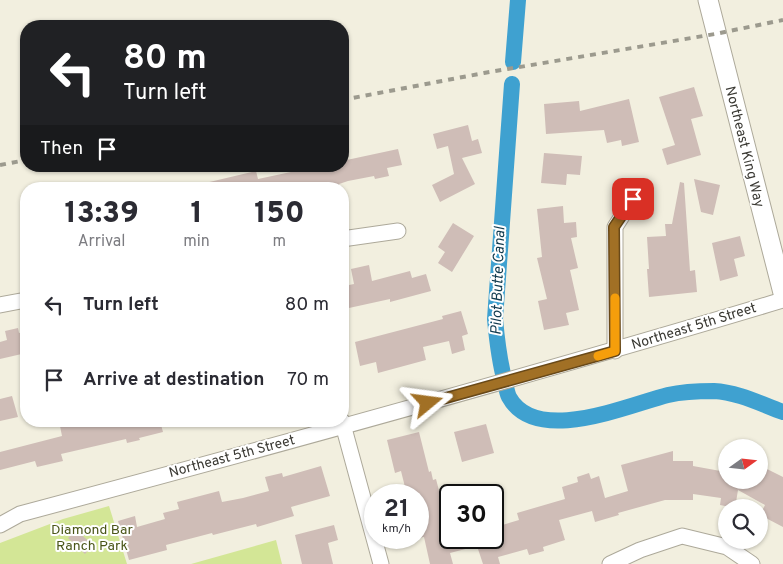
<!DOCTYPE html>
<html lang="en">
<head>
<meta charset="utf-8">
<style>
	:root { --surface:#fff; --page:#f7f7f7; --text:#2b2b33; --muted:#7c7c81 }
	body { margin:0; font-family:Overpass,sans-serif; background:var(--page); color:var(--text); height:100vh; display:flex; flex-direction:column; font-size:19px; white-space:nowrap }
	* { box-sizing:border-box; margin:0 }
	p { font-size:16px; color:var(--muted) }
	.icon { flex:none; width:28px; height:28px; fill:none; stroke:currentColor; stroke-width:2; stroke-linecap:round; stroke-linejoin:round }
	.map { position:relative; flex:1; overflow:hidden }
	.sheet { position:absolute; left:20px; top:182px; width:329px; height:245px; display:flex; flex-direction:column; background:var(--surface); border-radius:20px; box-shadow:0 1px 4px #0004 }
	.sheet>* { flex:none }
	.hud { position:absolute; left:20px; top:20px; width:329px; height:152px; border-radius:20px; box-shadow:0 1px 4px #0004; background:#202124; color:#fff; overflow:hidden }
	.needle { width:32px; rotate:75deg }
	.controls { position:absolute; left:718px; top:439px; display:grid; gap:10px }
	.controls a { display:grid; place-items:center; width:50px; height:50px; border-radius:50%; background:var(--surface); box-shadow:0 1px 4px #0004; font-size:25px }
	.speed { position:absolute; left:364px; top:484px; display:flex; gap:10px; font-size:25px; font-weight:700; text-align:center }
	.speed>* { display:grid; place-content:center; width:65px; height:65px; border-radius:50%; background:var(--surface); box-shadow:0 1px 4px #0004; line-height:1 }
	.speed small { font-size:12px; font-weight:400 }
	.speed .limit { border:2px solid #111; border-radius:8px; background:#fff; color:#111 }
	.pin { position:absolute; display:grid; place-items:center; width:42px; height:42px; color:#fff; margin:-21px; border-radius:10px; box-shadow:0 2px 8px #0006 }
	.me { position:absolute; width:55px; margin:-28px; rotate:74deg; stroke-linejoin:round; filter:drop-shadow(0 0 4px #0008) }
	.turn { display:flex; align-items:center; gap:18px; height:105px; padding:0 20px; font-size:22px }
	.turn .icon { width:65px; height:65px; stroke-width:2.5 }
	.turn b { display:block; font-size:35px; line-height:42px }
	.then { display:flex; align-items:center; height:48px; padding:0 20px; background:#0003; gap:10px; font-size:19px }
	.eta { display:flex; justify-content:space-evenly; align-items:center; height:85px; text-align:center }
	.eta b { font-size:30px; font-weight:800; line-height:35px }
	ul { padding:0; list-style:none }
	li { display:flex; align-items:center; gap:15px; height:75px; padding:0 20px }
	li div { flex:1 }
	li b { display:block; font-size:19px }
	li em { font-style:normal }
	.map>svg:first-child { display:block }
	.green { fill:#d3e696 }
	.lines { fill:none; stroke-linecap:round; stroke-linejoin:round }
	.canal { stroke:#3fa1d0; stroke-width:16 }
	.building { fill:#cfbdb7 }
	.minor-casing { stroke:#ada99a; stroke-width:17 }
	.tertiary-casing { stroke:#ada99a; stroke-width:21 }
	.minor { stroke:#fff; stroke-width:15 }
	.tertiary { stroke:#fff; stroke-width:19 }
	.rail { stroke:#9c9a8e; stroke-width:4; stroke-dasharray:6 6; stroke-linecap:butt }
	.route-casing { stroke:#694918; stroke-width:12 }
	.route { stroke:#a17025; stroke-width:9 }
	.slow { stroke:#f59e0b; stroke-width:9 }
	.labels { text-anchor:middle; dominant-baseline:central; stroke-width:4; stroke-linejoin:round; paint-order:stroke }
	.street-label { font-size:14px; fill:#3a3933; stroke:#fff }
	.park-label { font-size:14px; fill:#4a5618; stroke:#fff }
	.water-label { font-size:15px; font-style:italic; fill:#113b4f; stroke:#fff }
</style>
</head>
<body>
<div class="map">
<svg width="783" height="564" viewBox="0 0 783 564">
	<rect width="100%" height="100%" fill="#f2efdf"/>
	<g class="green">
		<path d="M109,506L127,564H0V543L63,519Z"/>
		<path d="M276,540L282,564H191Z"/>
	</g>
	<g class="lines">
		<g class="canal">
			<path d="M513,62L518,0"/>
			<path d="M512,84L495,319C497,341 499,360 505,382C506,387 507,393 509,397C536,446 628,405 668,395C681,392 702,391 714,391C737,392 761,404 783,412"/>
		</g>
	</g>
	<g class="building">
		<path d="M694,87L703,116L691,119L701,155L667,165L662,149L675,145L659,97Z"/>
		<path d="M629,99L639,142L622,146L621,140L607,143L604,130L546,134L544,104L579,101L580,111Z"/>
		<path d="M468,125L472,141L478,139L482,153L462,158L475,184L440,202L432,185L454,174L448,146L437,149L433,134Z"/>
		<path d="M398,149L402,165L387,168L389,176L375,179L374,176L348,181L339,184L340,189H202L201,184L256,171L258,179L319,166H342V161Z"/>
		<path d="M544,153L582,156L580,175L567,174L566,185L541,183Z"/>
		<path d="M694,179L720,185L713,215L701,212Z"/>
		<path d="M680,182L684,183L690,271L695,270L697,292L649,297L647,269H649L647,237L666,236L665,224H672Z"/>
		<path d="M563,206L564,223L576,222L577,237L571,238L578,268L570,270L579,310L566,313L569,325L544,330L538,301L547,299L537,258L542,257L537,209Z"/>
		<path d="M453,223L474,236L452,272L438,263L445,252L438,247Z"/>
		<path d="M740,236L745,256L734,259L738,276L720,281L712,243Z"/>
		<path d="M369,265L372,281L410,271L412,278L426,274L431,291L390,302V299L349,308L344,286L354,284L351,269Z"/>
		<path d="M461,311L468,334L462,336L465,350L452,354L449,341L423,347L426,360L378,373L376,362L360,366L355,342L443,319L442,316Z"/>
		<path d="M18,328L19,333L26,331V353L0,359V342L7,340L5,331Z"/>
		<path d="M12,396L18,417L0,421V399Z"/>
		<path d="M59,421H160L163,432L139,438L140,440L127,443L126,439L61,454L63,461L37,467L35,461L0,470V452L62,436Z"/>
		<path d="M486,424L494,453L462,462L454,432Z"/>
		<path d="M419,432L429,472L431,471L433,480L436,479L445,514L448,513L450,521V538H492V528L519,520L517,513L565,499L562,487L578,482L577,477L589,473L591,479L599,476L605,498L628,491L621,465L673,451V461H693V466L726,472V480H759V465L783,477V527L760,515L765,505L738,490L735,508L720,505L721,498L693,494V500H665L618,513L619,515L595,522L592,511L559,520L565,540L543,547L544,551L529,555L527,549L498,557L500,564H483L477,546L450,553L453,564H430L424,537L418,538V495H407L401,471L395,473L387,440Z"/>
		<path d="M321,466L330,496L291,507L294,516L257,527L256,524L213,535L212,533L166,545L167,550L129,560L118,521L135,516L137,527L165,519L163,513L179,509L177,502L219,491L222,502L243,498L269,491L265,477L282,473L283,477Z"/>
		<path d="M334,525L338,540L328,543L333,564H302L295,535Z"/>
		<path d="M76,530L93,545L85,554L68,538Z"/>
	</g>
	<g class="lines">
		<defs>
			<g id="minor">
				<path d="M342,239L398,231"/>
				<path d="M0,305L26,300"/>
				<path d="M615,351V227L633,199"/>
				<path d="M342,421L381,564"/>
				<path d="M0,525L20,514C275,446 530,376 783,300"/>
				<path d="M610,564L640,550L682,536L727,547L752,564"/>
			</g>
			<path id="tertiary" d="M708,0L783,293"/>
		</defs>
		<use href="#minor" class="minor-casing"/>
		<use href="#tertiary" class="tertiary-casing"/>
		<use href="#minor" class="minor"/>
		<use href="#tertiary" class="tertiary"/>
		<g class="rail">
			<path d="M342,100L484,73L715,34L783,20"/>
			<path d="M0,165L26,160"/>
		</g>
	</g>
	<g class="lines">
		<defs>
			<path id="route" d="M428,403L615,351L614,227L633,199"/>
		</defs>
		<use href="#route" class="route-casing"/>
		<use href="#route" class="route"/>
		<path class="slow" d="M598,356L615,351V298"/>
	</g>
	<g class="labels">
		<g class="street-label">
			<text transform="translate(744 147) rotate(76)">Northeast King Way</text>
			<text transform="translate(694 327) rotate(-17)">Northeast 5th Street</text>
			<text transform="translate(232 457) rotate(-15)">Northeast 5th Street</text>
		</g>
		<g class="park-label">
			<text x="92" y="530">Diamond Bar<tspan x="92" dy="16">Ranch Park</tspan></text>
		</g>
		<g class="water-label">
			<text transform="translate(499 281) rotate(-88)">Pilot Butte Canal</text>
		</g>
	</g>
</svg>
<div class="controls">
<a><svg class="needle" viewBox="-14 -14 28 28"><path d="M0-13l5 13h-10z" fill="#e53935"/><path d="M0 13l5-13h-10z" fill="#7c7c81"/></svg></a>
<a><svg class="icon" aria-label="search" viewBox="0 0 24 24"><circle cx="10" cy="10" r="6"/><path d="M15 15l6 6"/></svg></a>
</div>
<div class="speed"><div>21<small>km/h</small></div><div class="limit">30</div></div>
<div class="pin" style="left:633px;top:199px;background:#d93025"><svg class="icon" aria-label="arrive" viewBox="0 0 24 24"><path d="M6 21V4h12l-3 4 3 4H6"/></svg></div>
<svg class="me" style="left:428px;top:403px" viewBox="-20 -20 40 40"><path d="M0-17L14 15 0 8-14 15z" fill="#a17025" stroke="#fff" stroke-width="4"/></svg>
<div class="hud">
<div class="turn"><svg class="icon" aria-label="left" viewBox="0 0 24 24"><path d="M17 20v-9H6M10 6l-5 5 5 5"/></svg><div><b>80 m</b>Turn left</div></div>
<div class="then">Then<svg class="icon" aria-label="arrive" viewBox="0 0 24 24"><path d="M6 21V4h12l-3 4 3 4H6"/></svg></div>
</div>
<section class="sheet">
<div class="eta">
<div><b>13:39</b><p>Arrival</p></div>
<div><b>1</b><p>min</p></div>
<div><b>150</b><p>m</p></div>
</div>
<ul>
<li><svg class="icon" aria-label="left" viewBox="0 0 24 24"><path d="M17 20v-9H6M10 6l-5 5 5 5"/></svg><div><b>Turn left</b></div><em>80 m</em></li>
<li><svg class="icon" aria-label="arrive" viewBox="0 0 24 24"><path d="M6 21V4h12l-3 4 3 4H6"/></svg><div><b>Arrive at destination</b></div><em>70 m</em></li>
</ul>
</section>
</div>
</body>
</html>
